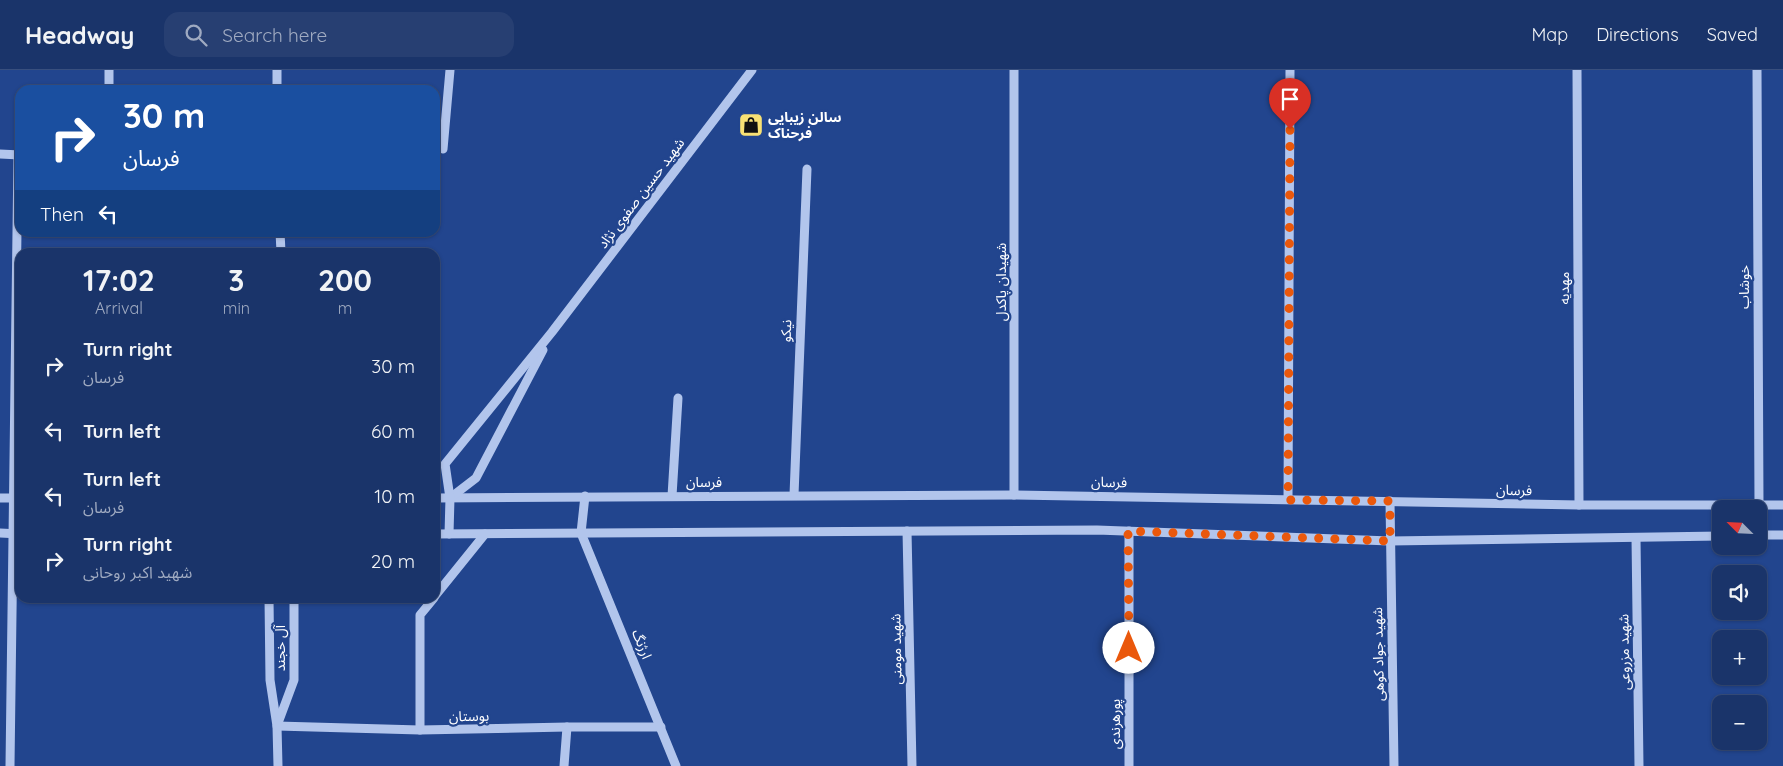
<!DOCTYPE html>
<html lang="en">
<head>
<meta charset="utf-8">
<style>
	:root { --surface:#1a346a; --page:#273f72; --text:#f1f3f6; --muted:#9faac1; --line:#384f7e }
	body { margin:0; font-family:Quicksand,"Noto Sans Arabic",sans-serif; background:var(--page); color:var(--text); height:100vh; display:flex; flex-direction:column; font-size:19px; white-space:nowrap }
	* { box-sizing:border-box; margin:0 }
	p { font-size:16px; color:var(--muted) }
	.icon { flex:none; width:28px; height:28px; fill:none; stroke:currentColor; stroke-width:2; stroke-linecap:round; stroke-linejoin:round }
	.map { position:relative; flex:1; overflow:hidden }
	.drawer { position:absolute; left:15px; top:178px; width:425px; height:355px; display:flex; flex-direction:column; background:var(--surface); border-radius:15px; box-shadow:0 1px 4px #0004,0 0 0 1px var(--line) }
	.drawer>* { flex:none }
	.banner { position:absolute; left:15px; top:15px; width:425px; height:152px; border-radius:15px; box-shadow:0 1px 4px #0004,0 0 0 1px var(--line); background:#1a4fa0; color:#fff; overflow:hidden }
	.needle { width:32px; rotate:294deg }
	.tools { position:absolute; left:1712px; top:430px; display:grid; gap:10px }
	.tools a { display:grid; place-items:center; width:55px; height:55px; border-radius:10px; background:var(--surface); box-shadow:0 1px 4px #0004,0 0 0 1px var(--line); font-size:25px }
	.pin { position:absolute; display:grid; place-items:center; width:42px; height:42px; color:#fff; margin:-51px -21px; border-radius:50% 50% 50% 0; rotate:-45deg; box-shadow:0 0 5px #0007 }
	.pin .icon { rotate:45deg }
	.me { position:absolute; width:55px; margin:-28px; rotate:0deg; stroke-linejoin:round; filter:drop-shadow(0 0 4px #0008) }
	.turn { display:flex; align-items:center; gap:18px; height:105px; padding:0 25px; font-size:22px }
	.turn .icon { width:65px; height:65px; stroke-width:2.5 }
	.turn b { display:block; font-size:35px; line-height:42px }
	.then { display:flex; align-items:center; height:48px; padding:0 25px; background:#0003; gap:10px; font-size:19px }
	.eta { display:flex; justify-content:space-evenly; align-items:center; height:85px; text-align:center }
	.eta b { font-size:30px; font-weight:800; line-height:35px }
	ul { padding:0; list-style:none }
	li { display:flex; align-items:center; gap:15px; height:65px; padding:0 25px }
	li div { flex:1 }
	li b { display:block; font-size:19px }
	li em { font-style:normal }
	header { display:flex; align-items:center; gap:30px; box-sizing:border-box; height:70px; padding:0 25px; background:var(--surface); border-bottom:1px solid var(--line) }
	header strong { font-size:24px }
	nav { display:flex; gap:28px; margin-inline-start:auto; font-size:18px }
	.search { width:350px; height:45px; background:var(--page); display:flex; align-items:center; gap:12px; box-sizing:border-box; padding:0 18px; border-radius:15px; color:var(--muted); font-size:19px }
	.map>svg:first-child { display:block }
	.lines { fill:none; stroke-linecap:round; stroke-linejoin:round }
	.minor { stroke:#b2c5ec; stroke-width:9 }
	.route { stroke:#ea580c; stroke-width:9; stroke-dasharray:0 16.2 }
	.labels { text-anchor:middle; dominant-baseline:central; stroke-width:4.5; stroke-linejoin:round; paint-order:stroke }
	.poi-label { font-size:14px; font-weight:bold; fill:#fff; stroke:#22458e; text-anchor:start }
	.street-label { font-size:14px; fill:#fff; stroke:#22458e }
</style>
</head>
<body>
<header>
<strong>Headway</strong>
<div class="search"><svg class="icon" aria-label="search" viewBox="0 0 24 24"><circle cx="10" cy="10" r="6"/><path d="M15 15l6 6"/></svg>Search here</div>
<nav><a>Map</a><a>Directions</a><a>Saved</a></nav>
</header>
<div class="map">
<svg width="1783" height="696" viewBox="0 0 1783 696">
	<rect width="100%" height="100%" fill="#22458e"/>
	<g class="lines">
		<g class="minor">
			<path d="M277,0V20"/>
			<path d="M1577,0L1579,435"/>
			<path d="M1757,0L1759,435"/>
			<path d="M109,20V0"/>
			<path d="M443,79L450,0"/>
			<path d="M0,84L20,85"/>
			<path d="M280,162L281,182"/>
			<path d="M794,425L807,99"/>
			<path d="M1014,425V0"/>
			<path d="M585,426L581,463L676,696"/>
			<path d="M672,426L678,328"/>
			<path d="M0,428H20"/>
			<path d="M435,428L1014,425L1579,435H1783"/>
			<path d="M450,428L476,408L543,280"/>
			<path d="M1288,429L1290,0"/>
			<path d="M1390,431L1394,696"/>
			<path d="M907,461L912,696"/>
			<path d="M1129,461V696"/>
			<path d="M0,463L20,464"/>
			<path d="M435,464L1097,460L1390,471L1721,466"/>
			<path d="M449,464L450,428L445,394L552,262L752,0"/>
			<path d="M1759,465H1783"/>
			<path d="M1636,468L1639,696"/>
			<path d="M435,526L485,464"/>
			<path d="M269,528L270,610L277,656L278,696"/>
			<path d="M278,653L294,610V528"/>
			<path d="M277,656L420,660L567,657H661"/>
			<path d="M420,660V545L434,528"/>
			<path d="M10,696L18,85"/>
			<path d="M564,696L567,657"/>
		</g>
	</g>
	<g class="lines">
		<path class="route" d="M1129,578L1128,461L1390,471V431L1288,430L1290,59"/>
	</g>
	<defs>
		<symbol id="shop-square" viewBox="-11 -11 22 22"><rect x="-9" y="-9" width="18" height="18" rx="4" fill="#f8e174" stroke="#22458e"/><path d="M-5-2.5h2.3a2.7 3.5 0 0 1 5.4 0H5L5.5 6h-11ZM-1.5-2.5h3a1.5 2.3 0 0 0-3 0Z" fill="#111"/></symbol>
	</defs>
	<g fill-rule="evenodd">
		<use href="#shop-square" x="737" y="41" width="28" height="28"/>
	</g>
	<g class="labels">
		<g class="poi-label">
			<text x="768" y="47">سالن زیبایی<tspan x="768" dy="16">فرحناک</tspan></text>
		</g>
		<g class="street-label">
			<text transform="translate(641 123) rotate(-53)">شهید حسین صفوی نژاد</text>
			<text transform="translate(1001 212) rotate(-90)">شهیدان پاکدل</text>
			<text transform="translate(1744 217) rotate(-90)">خوشاب</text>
			<text transform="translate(1564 218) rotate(-90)">مهدیه</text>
			<text transform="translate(786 261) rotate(-88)">نیکو</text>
			<text x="704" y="412">فرسان</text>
			<text transform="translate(1109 412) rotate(1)">فرسان</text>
			<text transform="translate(1514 420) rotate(1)">فرسان</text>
			<text transform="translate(642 574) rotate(68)">ارژنگ</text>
			<text transform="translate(280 578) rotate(-90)">آل خجند</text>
			<text transform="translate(896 579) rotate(-91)">شهید مومنی</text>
			<text transform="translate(1624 582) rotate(-91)">شهید مزروعی</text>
			<text transform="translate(1378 584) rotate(-91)">شهید جواد کوهی</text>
			<text transform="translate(469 646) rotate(-1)">بوستان</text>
			<text transform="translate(1115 654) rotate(-90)">پورهرندی</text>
		</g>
	</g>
</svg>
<div class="tools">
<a><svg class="needle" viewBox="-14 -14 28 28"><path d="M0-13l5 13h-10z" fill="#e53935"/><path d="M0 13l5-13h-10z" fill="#9faac1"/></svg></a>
<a><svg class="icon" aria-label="sound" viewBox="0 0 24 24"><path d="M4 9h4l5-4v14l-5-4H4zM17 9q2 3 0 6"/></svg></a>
<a>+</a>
<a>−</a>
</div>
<div class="pin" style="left:1290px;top:59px;background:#d93025"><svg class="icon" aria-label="arrive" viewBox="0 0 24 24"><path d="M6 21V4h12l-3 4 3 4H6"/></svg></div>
<svg class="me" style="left:1129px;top:578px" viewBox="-20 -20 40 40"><circle r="19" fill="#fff"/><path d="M0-13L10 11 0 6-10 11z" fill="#ea580c"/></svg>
<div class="banner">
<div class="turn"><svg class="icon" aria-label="right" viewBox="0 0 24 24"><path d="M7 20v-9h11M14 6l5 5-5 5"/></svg><div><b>30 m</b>فرسان</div></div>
<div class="then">Then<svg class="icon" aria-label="left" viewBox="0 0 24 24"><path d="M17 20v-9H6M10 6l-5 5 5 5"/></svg></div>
</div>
<section class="drawer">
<div class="eta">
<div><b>17:02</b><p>Arrival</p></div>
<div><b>3</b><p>min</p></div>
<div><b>200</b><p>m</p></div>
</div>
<ul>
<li><svg class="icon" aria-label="right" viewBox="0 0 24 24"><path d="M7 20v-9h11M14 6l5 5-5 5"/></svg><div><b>Turn right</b><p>فرسان</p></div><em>30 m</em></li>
<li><svg class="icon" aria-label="left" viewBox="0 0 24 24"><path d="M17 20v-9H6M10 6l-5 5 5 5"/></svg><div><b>Turn left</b></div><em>60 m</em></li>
<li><svg class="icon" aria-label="left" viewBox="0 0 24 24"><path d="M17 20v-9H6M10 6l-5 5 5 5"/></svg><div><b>Turn left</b><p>فرسان</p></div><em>10 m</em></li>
<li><svg class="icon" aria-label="right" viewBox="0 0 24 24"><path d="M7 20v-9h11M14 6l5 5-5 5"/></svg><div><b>Turn right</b><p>شهید اکبر روحانی</p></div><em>20 m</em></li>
</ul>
</section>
</div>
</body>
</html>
